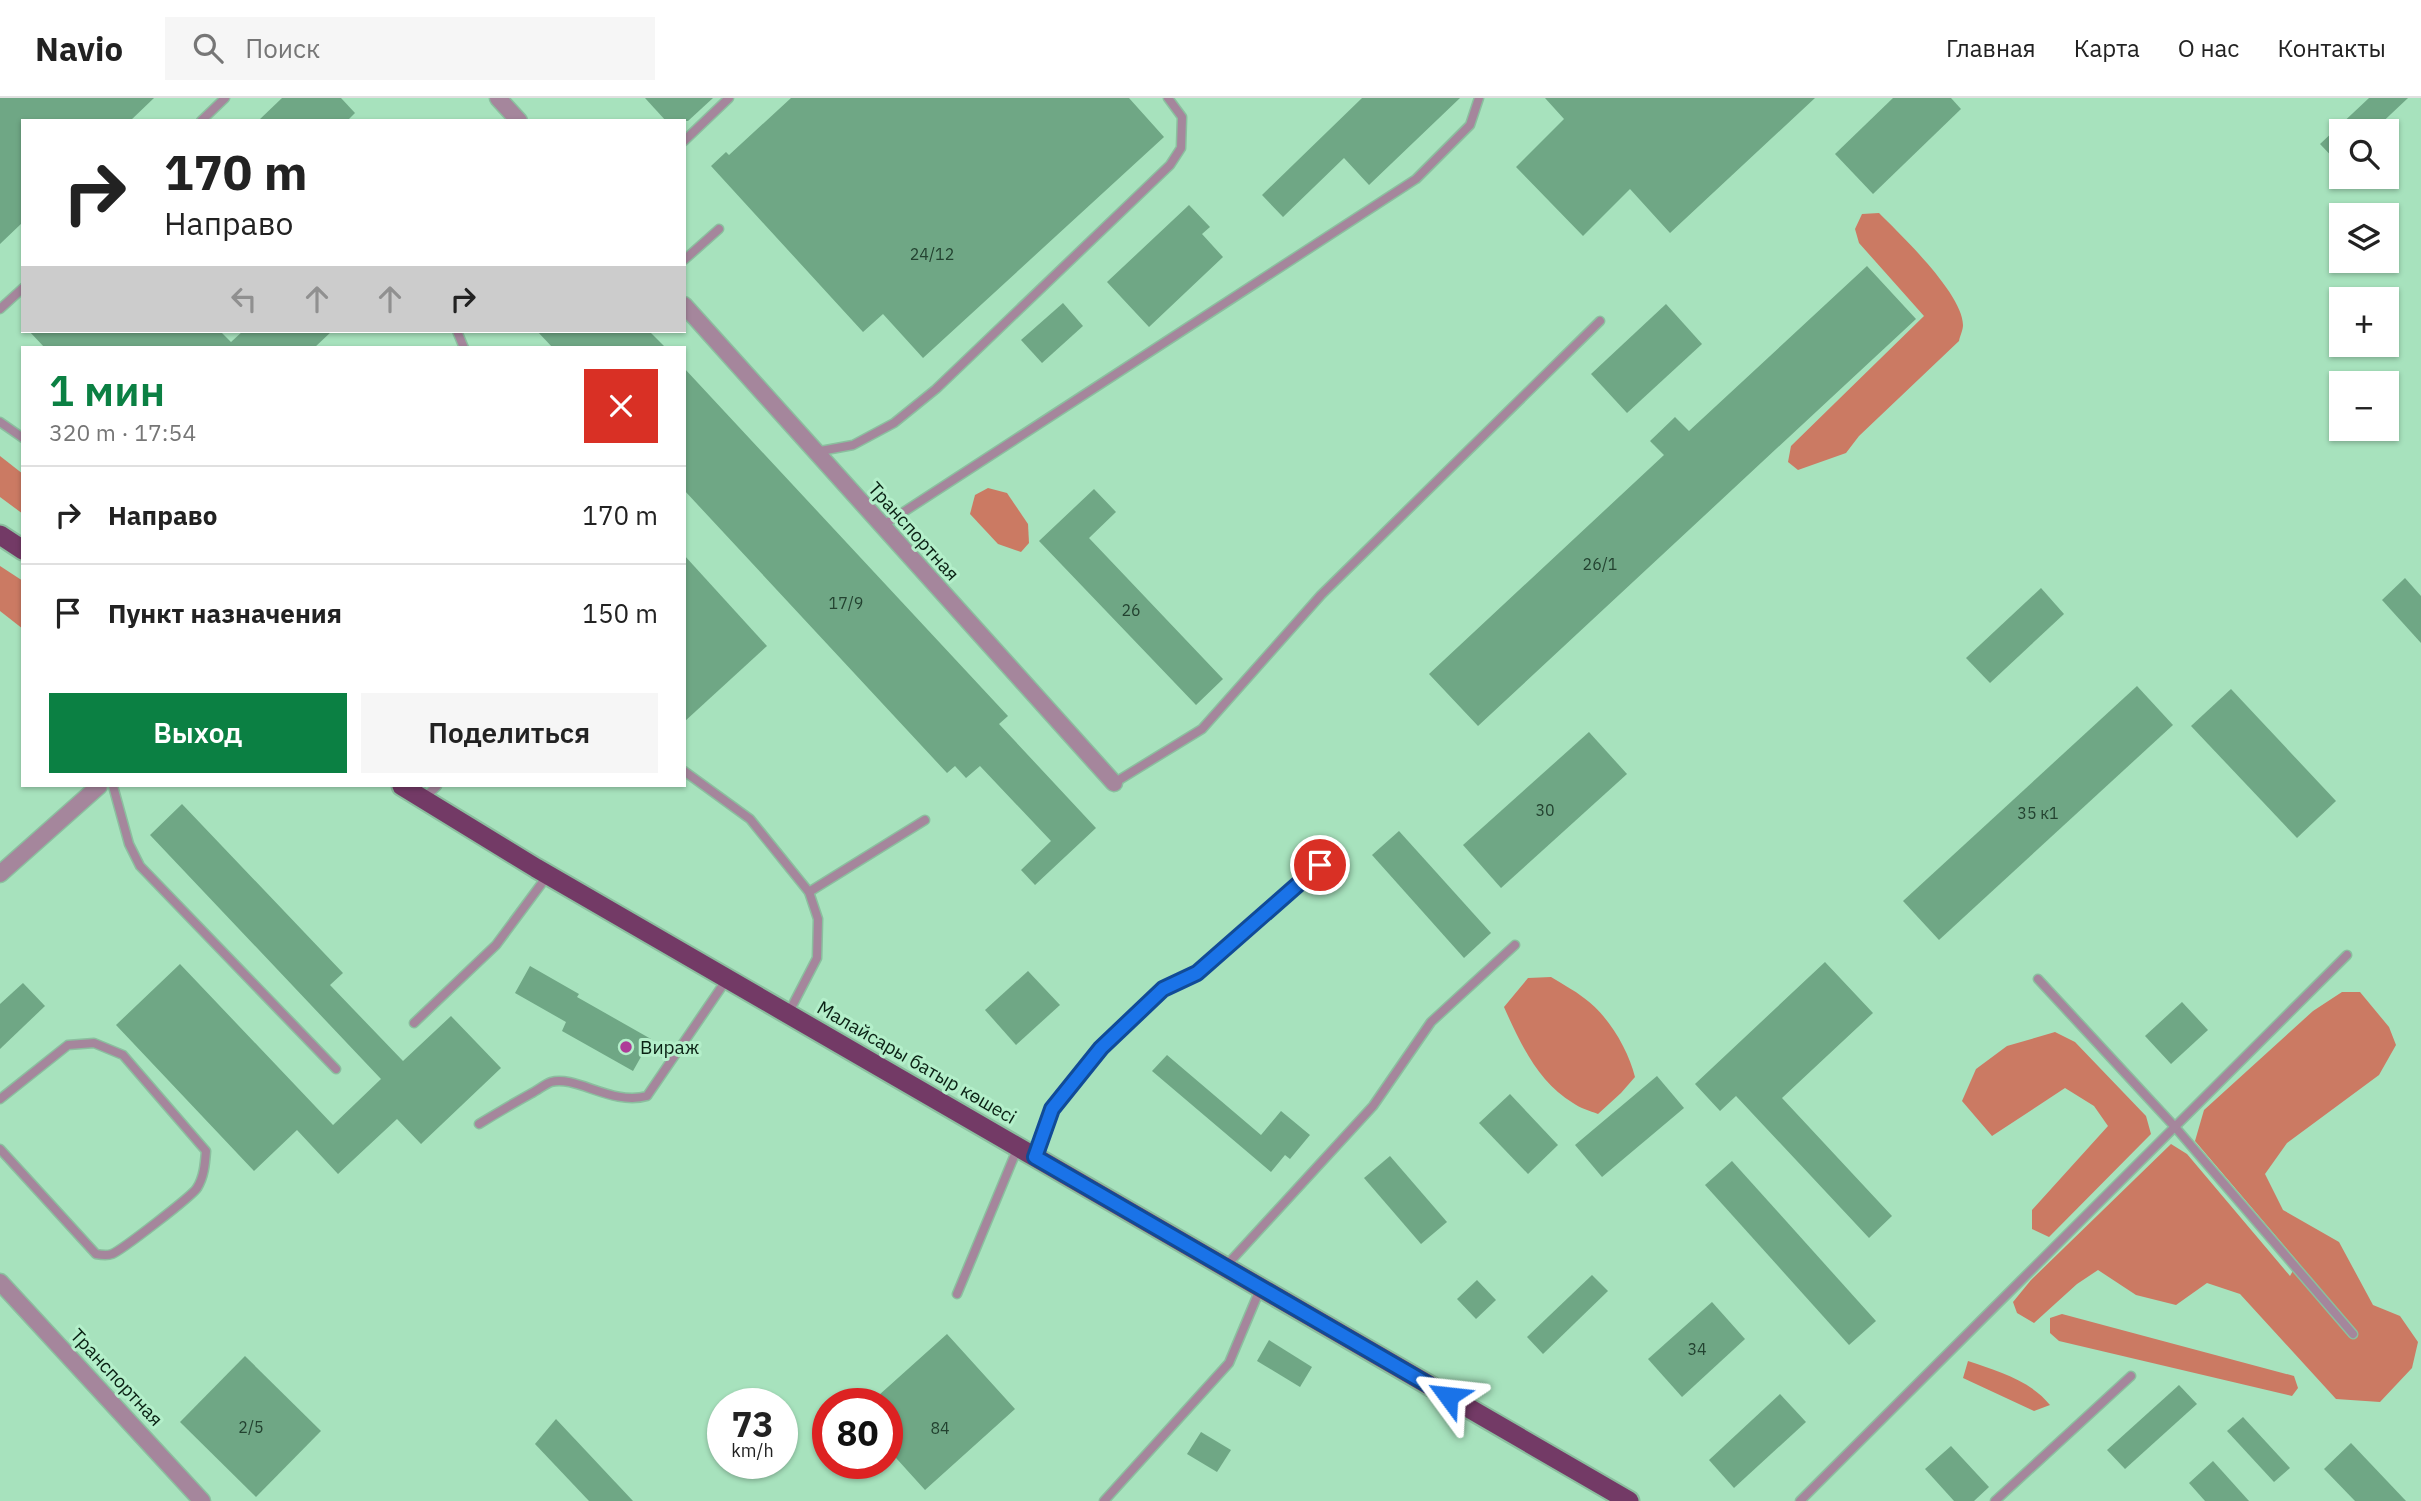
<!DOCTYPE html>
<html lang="ru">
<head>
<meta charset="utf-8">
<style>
	:root { --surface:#fff; --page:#f6f6f6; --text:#222; --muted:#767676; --line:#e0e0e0; --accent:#0b8043 }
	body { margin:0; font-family:"IBM Plex Sans",sans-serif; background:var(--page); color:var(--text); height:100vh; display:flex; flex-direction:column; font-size:26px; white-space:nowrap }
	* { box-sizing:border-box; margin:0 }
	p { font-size:23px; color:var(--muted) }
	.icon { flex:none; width:38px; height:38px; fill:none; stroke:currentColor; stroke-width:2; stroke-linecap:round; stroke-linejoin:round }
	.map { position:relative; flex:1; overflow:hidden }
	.details { position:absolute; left:21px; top:248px; width:665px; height:441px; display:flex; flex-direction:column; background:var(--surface); border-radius:0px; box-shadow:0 2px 5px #0004 }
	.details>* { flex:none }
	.hud { position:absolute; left:21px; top:21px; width:665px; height:214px; border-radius:0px; box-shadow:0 2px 5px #0004; background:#fff; color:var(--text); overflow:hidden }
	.tools { position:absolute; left:2329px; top:21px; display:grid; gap:14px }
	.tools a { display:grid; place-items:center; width:70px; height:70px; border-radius:0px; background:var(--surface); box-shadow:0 2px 5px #0004; font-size:35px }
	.speed { position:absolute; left:707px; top:1290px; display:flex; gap:14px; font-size:35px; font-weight:700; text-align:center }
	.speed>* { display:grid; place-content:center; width:91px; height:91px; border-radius:50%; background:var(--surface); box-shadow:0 2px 5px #0004; line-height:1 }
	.speed small { font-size:18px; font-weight:400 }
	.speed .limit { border:10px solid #d22; background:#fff; color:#111 }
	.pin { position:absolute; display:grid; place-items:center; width:60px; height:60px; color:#fff; margin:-30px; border:4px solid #fff; border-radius:50%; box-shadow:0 2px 7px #0007 }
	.me { position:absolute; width:77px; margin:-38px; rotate:300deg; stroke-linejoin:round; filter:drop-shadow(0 0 5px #0008) }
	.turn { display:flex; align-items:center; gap:24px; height:147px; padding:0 28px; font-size:32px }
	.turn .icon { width:91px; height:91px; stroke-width:2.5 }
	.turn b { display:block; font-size:49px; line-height:60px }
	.lanes { display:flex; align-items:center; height:66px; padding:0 28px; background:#0003; justify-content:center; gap:35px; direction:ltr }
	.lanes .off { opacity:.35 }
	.round { display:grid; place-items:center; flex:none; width:74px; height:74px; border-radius:0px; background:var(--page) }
	.headline { display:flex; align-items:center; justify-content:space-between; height:119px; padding:0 28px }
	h1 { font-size:42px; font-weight:600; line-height:52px; color:var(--accent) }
	.action { display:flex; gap:14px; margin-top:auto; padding:14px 28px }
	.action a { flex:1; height:80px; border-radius:0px; background:var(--accent); color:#fff; font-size:28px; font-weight:600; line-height:80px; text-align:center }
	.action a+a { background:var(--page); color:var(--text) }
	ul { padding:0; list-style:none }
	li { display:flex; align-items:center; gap:21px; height:98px; padding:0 28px; border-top:2px solid var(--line) }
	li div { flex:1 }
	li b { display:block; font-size:26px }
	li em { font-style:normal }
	header { display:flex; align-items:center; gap:42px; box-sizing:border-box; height:98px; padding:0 35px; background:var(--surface); border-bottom:2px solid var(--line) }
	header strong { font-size:33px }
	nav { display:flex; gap:38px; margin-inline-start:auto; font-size:24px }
	.search { width:490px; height:63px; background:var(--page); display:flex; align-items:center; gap:18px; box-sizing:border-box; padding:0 24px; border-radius:0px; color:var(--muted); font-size:26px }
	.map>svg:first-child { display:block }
	.forest { fill:#cb7a63 }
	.building { fill:#6fa785 }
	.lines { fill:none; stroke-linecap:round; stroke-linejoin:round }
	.service-casing { stroke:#8bbf9f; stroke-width:11 }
	.minor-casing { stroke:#8bbf9f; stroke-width:19 }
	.trunk-casing { stroke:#8bbf9f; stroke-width:23 }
	.service { stroke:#a5869c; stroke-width:8 }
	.minor { stroke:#a5869c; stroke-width:16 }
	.trunk { stroke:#733a66; stroke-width:19 }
	.route-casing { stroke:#114b97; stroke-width:18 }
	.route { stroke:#1a73e8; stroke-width:12 }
	.poi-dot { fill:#ae3c98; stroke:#b4efca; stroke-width:2.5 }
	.labels { text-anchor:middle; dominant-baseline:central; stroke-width:6; stroke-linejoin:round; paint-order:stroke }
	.number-label { font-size:16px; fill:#234230 }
	.street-label { font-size:19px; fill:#0a2114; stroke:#b4efca }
	.poi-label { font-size:19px; fill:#0a2114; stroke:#b4efca; text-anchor:start }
</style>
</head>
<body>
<header>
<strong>Navio</strong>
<div class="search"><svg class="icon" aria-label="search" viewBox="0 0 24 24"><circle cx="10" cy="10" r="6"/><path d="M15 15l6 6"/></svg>Поиск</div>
<nav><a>Главная</a><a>Карта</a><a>О нас</a><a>Контакты</a></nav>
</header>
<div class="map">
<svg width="2421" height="1403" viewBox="0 0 2421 1403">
	<rect width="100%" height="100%" fill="#a7e2bd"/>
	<g class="forest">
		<path d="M1879,115C1900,136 1963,196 1963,227C1963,232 1960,238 1959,243L1859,338L1846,355L1798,372L1788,364L1791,348L1924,218L1859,145L1855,131L1862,116Z"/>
		<path d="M0,358L23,376V416L0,399Z"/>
		<path d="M988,390L1007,395L1028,426L1029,445L1021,454L998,446L970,416L975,397Z"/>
		<path d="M0,468L23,483V531L0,513Z"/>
		<path d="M1551,879C1562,886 1574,892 1584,900C1608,917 1628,951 1635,979L1621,995L1598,1016C1590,1013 1580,1010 1573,1005C1538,984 1520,945 1504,909L1528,880Z"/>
		<path d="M2342,894H2360L2389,929L2396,947L2379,977L2287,1045L2265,1076L2283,1112L2339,1144L2373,1207L2400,1218L2418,1244L2412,1270L2380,1304L2336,1301L2240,1196L2207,1185L2176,1207L2136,1197L2098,1172L2077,1186L2034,1225L2017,1215L2013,1204L2031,1182L2171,1046L2187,1056L2290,1178L2298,1164L2195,1043L2204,1012L2313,913Z"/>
		<path d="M2055,934L2075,944L2146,1018L2151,1036L2049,1139L2032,1131V1112L2108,1028L2094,1008L2065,990L1992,1038L1962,1003L1976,971L2007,948Z"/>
		<path d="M2062,1216L2294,1278L2298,1290L2292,1298L2059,1243L2050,1235V1220Z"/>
		<path d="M1968,1263C1997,1273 2030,1282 2050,1307L2034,1313L1963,1280Z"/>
	</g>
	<g class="building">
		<path d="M0,0H154L130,23H23V124L0,146Z"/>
		<path d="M282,0H341L355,15L347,23H258Z"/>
		<path d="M645,0H713L688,23H666Z"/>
		<path d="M791,0H1129L1164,39L923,260L883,216L863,234L711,68L726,54L729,57Z"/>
		<path d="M1362,0H1460L1369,87L1344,60L1283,119L1262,97Z"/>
		<path d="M1545,0H1815L1670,135L1630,91L1583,138L1516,69L1564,21Z"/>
		<path d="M1893,0H1951L1961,11L1873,96L1835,56Z"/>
		<path d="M2369,0H2408L2373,33H2342V69L2320,46Z"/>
		<path d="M1189,107L1210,129L1202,136L1223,159L1149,229L1107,184Z"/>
		<path d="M1867,168L1916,221L1478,628L1429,576L1664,357L1650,343L1675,319L1689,333Z"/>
		<path d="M1063,205L1083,228L1042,265L1021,242Z"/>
		<path d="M1666,206L1702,246L1627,315L1591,276Z"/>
		<path d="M29,233H220L231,244L243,233H332L314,250H45Z"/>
		<path d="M537,233H649L666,250H553Z"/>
		<path d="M684,270L1008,618L999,626L1096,730L1035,787L1021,772L1051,743L980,668L966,680L955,668L947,675L684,392Z"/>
		<path d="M1094,391L1116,414L1089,440L1223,581L1196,607L1039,443Z"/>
		<path d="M684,457L767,548L684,624Z"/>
		<path d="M2405,480L2421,498V545L2382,502Z"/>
		<path d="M2041,490L2064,516L1990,585L1966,560Z"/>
		<path d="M2137,588L2173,627L1939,842L1903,803Z"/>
		<path d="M2231,591L2336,703L2297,740L2191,628Z"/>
		<path d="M1589,634L1627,676L1501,790L1463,747Z"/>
		<path d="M182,706L343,875L330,887L403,963L451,918L501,970L421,1046L397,1021L338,1076L297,1032L254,1073L116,927L180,866L333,1027L381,981L150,737Z"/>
		<path d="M1399,733L1491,835L1464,860L1372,757Z"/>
		<path d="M1825,864L1873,915L1782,1000L1892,1118L1869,1140L1736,998L1720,1013L1695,986Z"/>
		<path d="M530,868L579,896L577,899L651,941L633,973L562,933L566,924L515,895Z"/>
		<path d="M1028,873L1060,907L1016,947L985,912Z"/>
		<path d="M23,885L45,908L0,951V906Z"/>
		<path d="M2182,904L2208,932L2171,966L2145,938Z"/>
		<path d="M1167,957L1261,1037L1281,1013L1310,1037L1290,1061L1285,1057L1271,1074L1152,973Z"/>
		<path d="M1657,978L1684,1010L1602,1079L1575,1047Z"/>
		<path d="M1510,996L1558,1047L1528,1076L1479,1025Z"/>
		<path d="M1390,1058L1447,1124L1421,1146L1364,1080Z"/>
		<path d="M1732,1063L1876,1223L1849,1247L1705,1087Z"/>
		<path d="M1592,1177L1608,1193L1543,1256L1527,1239Z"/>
		<path d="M1477,1182L1496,1202L1476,1221L1457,1201Z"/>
		<path d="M1712,1204L1745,1241L1682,1299L1648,1261Z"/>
		<path d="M947,1236L1015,1311L925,1392L887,1350V1306H869Z"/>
		<path d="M1269,1242L1312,1269L1300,1289L1257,1263Z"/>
		<path d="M245,1258L321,1333L256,1399L180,1324Z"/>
		<path d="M2179,1287L2197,1306L2125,1371L2107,1352Z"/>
		<path d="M1780,1296L1806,1324L1734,1390L1709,1362Z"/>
		<path d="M2243,1319L2290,1370L2274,1384L2227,1333Z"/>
		<path d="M556,1321L633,1403H589L535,1346Z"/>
		<path d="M1201,1334L1231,1352L1217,1374L1187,1356Z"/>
		<path d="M2351,1345L2406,1403H2355L2324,1371Z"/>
		<path d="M1951,1348L1989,1389L1974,1403H1954L1925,1371Z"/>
		<path d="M2213,1363L2249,1403H2205L2189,1385Z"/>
	</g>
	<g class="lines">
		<defs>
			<g id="service">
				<path d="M201,23L225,0"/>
				<path d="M684,43L729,0"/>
				<path d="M684,162L719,131"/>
				<path d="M0,211L23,190"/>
				<path d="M457,233L464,250"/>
				<path d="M0,324L23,340"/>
				<path d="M815,354L853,347L894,325L936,291L1170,67L1181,50L1182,19L1168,0"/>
				<path d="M882,428L1416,81L1470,27L1479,0"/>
				<path d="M684,673L750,721L809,794L818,821L817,860L788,916"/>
				<path d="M1114,685L1202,631L1321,497L1600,223"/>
				<path d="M113,688L129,746L140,768L336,971"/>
				<path d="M423,701L437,688"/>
				<path d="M809,794L925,722"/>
				<path d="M2038,881L2175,1029L2353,1236"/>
				<path d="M414,925L496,847L548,777"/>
				<path d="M0,1001L68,947L94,945L123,957L206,1053C205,1066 204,1079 197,1090C192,1098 122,1152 112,1156C107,1158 101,1157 96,1156L0,1051"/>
				<path d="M479,1026C497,1015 514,1005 532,995C538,992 545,986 551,984C576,977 612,1008 647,998L727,881"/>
				<path d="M1035,1059L1052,1011L1101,950L1163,891L1197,875L1320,767"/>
				<path d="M1225,1169L1373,1008L1431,924L1515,847"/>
				<path d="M957,1196L1018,1049"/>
				<path d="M1104,1403L1229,1265L1261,1189"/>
				<path d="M1800,1403L2347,857"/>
				<path d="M1995,1403L2131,1278"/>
			</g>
			<g id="minor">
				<path d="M498,0L519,23"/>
				<path d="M684,207L1114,685"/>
				<path d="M0,776L99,688"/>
				<path d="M0,1184L202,1403"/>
			</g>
			<g id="trunk">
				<path d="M0,437L23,452"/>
				<path d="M402,688L536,770L1629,1403"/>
			</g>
		</defs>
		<use href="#service" class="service-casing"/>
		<use href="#minor" class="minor-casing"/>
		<use href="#trunk" class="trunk-casing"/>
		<use href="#service" class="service"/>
		<use href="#minor" class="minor"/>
		<use href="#trunk" class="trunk"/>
	</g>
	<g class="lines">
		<defs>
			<path id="route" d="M1320,767L1197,875L1163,891L1101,950L1052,1011L1035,1059L1448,1298"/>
		</defs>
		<use href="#route" class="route-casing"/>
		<use href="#route" class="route"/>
	</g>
	<circle class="poi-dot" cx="626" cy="949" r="7"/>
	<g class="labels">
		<g class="number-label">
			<text x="932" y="156">24/12</text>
			<text x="1600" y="466">26/1</text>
			<text x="846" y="505">17/9</text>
			<text x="1131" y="512">26</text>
			<text x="1545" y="712">30</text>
			<text x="2038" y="715">35 к1</text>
			<text x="1697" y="1251">34</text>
			<text x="251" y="1329">2/5</text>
			<text x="940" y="1330">84</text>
		</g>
		<g class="street-label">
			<text transform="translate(914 433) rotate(48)">Транспортная</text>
			<text transform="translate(917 964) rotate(30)">Малайсары батыр көшесі</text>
			<text transform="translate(117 1279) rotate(47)">Транспортная</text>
		</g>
		<g class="poi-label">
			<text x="640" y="949">Вираж</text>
		</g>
	</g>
</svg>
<div class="tools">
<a><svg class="icon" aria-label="search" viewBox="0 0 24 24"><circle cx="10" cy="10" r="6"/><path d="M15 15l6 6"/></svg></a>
<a><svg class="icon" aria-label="layers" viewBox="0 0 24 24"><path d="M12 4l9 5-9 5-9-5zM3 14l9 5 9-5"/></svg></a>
<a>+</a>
<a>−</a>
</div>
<div class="speed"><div>73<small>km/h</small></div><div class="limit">80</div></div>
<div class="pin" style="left:1320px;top:767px;background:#d93025"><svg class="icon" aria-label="arrive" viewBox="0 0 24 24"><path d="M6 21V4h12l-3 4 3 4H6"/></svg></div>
<svg class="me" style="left:1448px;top:1298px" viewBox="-20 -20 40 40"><path d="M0-17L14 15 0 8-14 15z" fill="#1a73e8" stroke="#fff" stroke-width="4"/></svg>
<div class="hud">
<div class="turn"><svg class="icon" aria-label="right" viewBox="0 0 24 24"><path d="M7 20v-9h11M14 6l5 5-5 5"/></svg><div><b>170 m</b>Направо</div></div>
<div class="lanes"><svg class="icon off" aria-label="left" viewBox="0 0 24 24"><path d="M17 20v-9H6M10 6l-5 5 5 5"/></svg><svg class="icon off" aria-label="ahead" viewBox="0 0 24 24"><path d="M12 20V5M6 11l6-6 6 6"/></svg><svg class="icon off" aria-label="ahead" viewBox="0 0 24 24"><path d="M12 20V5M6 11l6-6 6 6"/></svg><svg class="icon" aria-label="right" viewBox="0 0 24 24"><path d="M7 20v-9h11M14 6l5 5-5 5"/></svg></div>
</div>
<section class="details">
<div class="headline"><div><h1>1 мин</h1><p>320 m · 17:54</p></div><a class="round" style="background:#d93025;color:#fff"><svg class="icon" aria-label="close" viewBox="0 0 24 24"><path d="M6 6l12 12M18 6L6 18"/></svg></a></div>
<ul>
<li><svg class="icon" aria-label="right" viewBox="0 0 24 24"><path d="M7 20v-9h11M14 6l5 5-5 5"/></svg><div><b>Направо</b></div><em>170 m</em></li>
<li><svg class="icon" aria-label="arrive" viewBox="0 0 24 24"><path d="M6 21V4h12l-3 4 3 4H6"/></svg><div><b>Пункт назначения</b></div><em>150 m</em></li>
</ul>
<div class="action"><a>Выход</a><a>Поделиться</a></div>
</section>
</div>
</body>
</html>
